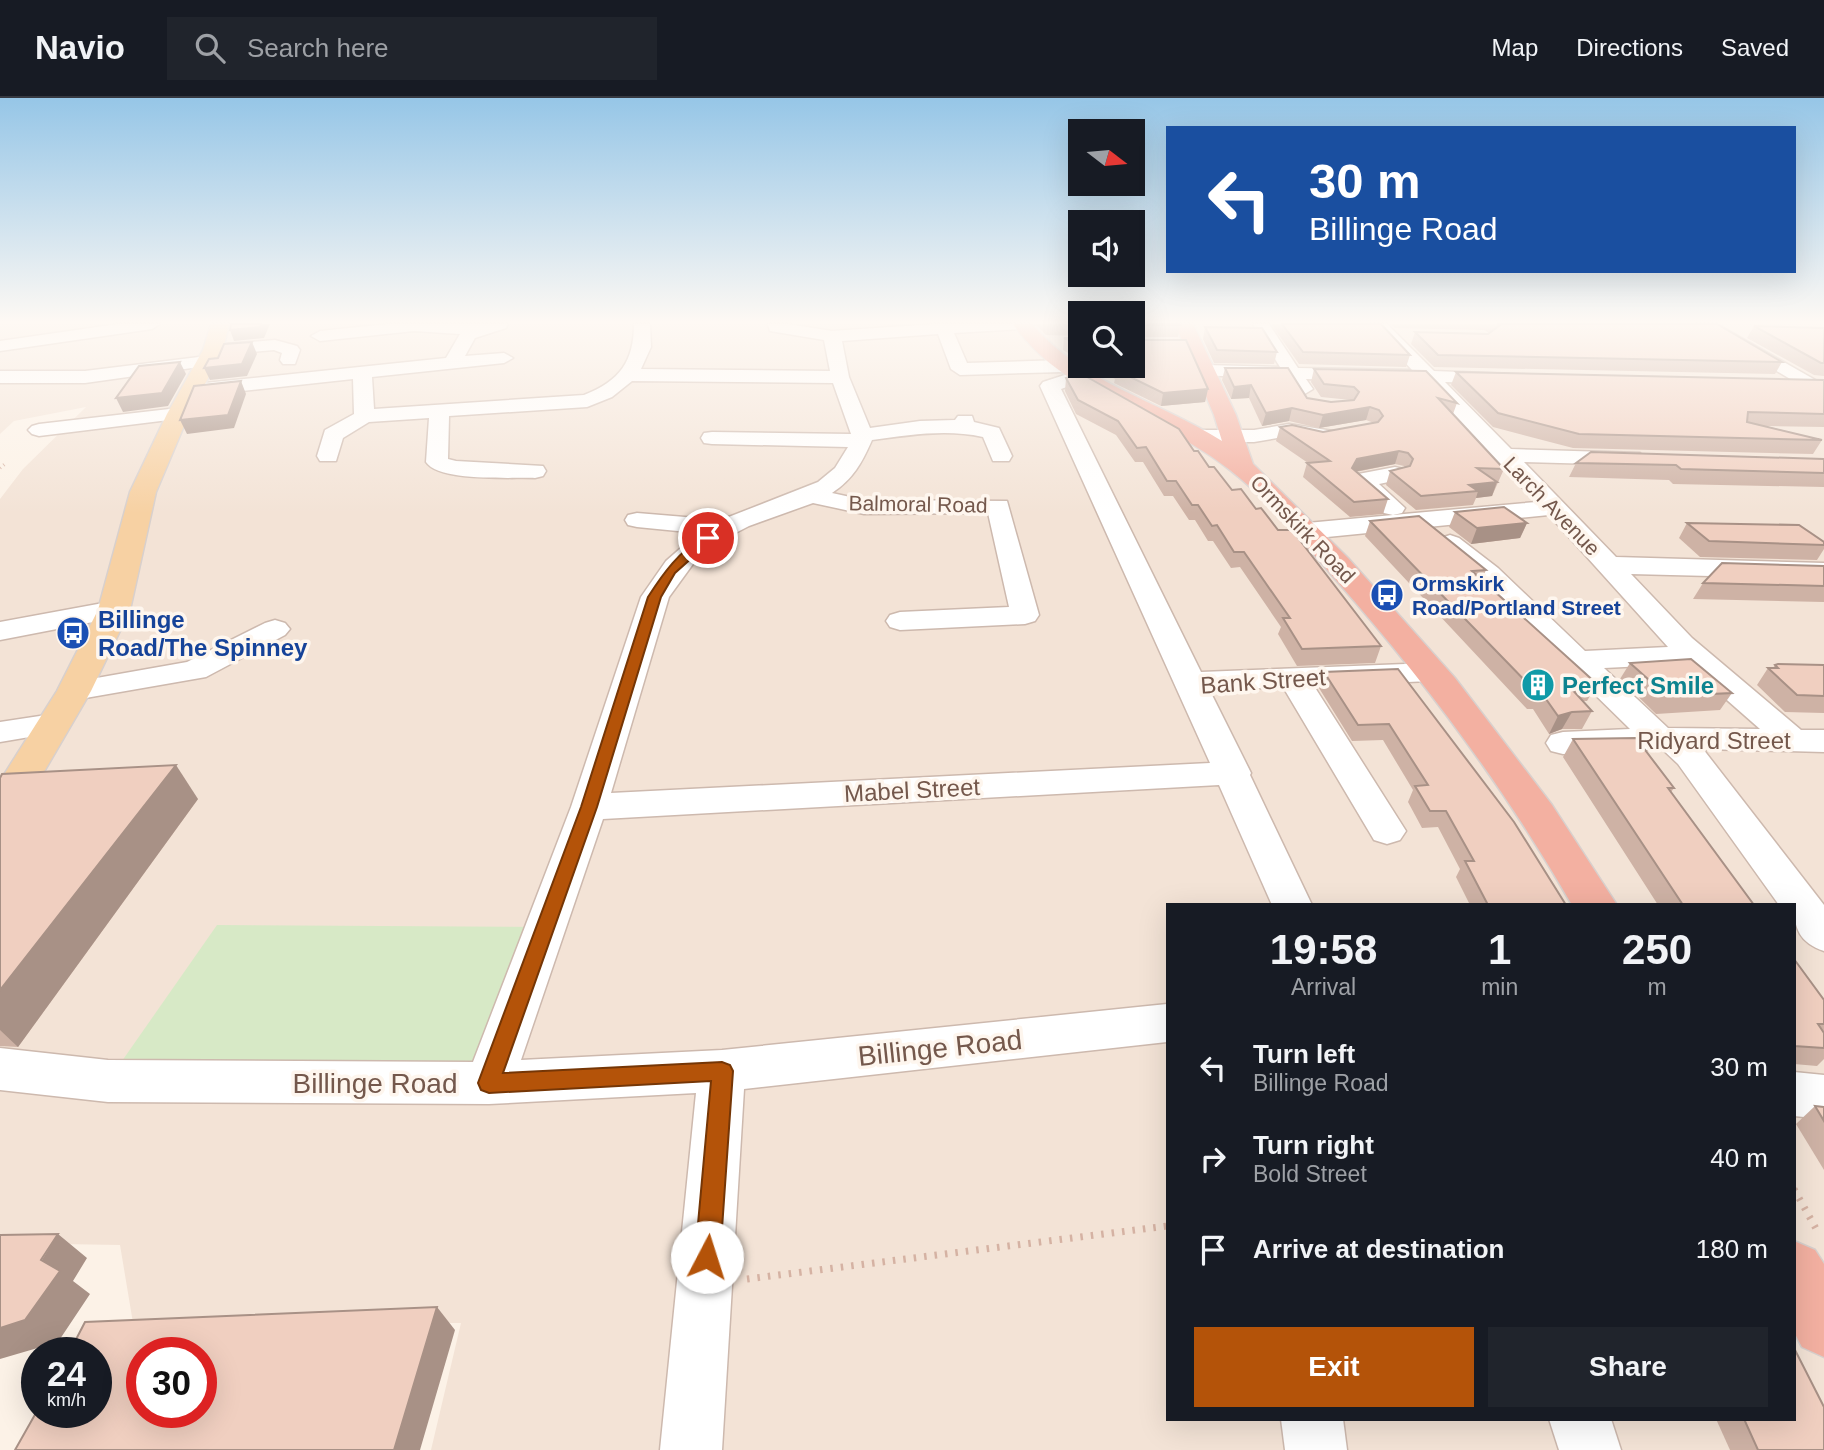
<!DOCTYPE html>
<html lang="en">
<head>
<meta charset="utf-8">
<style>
	:root { --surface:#171b24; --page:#20242c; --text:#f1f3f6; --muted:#9ea1a6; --line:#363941; --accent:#b45309 }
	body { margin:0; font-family:Arial,sans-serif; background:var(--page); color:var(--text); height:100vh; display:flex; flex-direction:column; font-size:26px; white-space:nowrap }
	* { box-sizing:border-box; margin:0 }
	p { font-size:23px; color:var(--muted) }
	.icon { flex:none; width:38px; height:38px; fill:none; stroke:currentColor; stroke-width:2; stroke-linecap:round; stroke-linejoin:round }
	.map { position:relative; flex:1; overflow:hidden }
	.details { position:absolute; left:1166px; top:805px; width:630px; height:518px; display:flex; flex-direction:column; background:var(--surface); border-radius:0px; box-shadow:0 7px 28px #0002 }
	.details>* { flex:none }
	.banner { position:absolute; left:1166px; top:28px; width:630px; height:147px; border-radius:0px; box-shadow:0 7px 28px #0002; background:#1a4fa0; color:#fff; overflow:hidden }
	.needle { width:46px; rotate:106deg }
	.fabs { position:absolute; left:1068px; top:21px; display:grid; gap:14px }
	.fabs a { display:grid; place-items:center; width:77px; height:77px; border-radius:0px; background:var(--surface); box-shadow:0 7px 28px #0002; font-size:35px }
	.speed { position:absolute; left:21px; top:1239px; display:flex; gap:14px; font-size:35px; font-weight:700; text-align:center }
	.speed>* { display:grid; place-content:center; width:91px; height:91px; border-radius:50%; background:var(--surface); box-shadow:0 7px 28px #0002; line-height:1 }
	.speed small { font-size:18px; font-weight:400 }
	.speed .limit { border:10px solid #d22; background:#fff; color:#111 }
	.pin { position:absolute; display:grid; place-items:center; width:60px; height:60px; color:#fff; margin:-30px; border:4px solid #fff; border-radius:50%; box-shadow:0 2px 7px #0007 }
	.me { position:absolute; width:77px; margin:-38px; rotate:5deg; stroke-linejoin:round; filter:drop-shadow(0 0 5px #0008) }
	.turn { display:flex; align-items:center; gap:24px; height:147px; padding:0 28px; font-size:32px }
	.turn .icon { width:91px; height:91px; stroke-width:2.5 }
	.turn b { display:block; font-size:49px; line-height:60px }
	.eta { display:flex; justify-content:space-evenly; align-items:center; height:119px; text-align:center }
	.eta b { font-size:42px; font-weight:600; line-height:49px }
	.button { display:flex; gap:14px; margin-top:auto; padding:14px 28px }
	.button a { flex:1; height:80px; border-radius:0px; background:var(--accent); color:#fff; font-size:28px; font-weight:600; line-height:80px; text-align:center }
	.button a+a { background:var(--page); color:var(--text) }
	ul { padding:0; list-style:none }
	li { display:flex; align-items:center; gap:21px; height:91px; padding:0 28px }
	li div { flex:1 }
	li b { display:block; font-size:26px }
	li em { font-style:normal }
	header { display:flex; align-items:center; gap:42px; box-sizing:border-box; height:98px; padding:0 35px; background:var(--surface); border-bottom:2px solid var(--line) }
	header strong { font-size:33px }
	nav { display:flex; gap:38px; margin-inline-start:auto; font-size:24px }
	.search { width:490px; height:63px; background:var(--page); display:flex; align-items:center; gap:18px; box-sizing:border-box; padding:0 24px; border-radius:0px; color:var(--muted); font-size:26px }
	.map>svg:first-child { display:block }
	.residential { fill:#f3e3d6; fill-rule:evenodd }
	.green { fill:#d7e9c6 }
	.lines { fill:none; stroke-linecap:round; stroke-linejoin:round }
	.minor-casing { stroke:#cdb9ae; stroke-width:3 }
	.major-casing { stroke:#d8d0cd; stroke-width:3 }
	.highway-casing { stroke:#d8d0cd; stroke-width:3 }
	.path-far1 { stroke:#d5b2a3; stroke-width:3.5; stroke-dasharray:1 3.5; stroke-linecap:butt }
	.path { stroke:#d5b2a3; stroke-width:7; stroke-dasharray:2.5 8; stroke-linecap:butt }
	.minor { fill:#fff; fill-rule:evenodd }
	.major { fill:#f7d1a3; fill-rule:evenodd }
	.highway { fill:#f3b0a1; fill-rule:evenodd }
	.wall { fill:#ceb2a5 }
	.shaded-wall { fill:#a89186 }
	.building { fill:#f0cfc0; stroke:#a89186; stroke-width:2; fill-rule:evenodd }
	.route { fill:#b45309; stroke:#753606; stroke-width:2 }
	.labels { text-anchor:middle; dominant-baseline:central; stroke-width:7; stroke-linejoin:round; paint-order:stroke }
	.far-street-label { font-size:21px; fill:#74584c; stroke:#fef6ee }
	.far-transit-label { font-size:21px; font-weight:bold; fill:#164399; stroke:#fef6ee; text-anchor:start }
	.transit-label { font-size:24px; font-weight:bold; fill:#164399; stroke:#fef6ee; text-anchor:start }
	.street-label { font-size:24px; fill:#74584c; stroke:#fef6ee }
	.culture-label { font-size:24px; font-weight:bold; fill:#0d838f; stroke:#fef6ee; text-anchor:start }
	.near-street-label { font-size:28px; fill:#74584c; stroke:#fef6ee }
</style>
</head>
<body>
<header>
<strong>Navio</strong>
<div class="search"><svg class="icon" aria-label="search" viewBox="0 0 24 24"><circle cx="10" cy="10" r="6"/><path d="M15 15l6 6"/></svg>Search here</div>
<nav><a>Map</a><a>Directions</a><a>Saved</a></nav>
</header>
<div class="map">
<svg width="1824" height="1352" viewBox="0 0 1824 1352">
	<rect width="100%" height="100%" fill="#fcf2e7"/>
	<path class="residential" d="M0,226H1080V268H1132V226H1824V1352H431L461,1225H133L120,1147L0,1145V401L23,371L86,309L14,323L0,336ZM1167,807H1794V1321H1167Z"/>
	<path class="green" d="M217,827L547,829L489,985L108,983Z"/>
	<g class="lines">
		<defs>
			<g id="minor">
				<path d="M118,226H160L152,231L0,253V243Z"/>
				<path d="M387,226H508L506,230L475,240L465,258L504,255L513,260L504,265L372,279L374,311L584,297C620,283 634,263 634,226H650L651,249L641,271L830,273L824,242L770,233L768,226H788L832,233L934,226H1030L1022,231L954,235L967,265L1063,262L1072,268L1063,274L960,277L951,271L938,236L842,243L849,279L870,330L920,323L955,322L958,318H972L974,324L999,330L1012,358L1009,363H993L983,339C946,331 910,337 872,342C862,365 853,381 832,395L864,402L1007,403L1039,517L1035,523L1025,526L900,532L890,529L886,523L890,517L900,514L1009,509L988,415L864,416L813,405L749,428L720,443L693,466L669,499L611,695L1210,665L1040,288L1043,284L1080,272L1087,274L1089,278L1087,282L1061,291L1201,574L1431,565L1442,567L1446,574L1442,581L1431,583L1314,588L1406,733L1400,742L1387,746L1374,742L1283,589L1210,593L1251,675L1250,677L1312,807H1272L1219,687L603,721L521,962L722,952L1167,906V944L744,991L722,1352H660L696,995L489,1006L108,1004L0,992V950L108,962L473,964L571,709L641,499L666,463L698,435L637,429L628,427L625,422L628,417L637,415L721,422L818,384L835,370L848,349L712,346L704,345L701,340L704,335L712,334L851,336L833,285L632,283L612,299L587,309L449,318L448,361L456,363L543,368L546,373L543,378L535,380C511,379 439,384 426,364L429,320L369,324L343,340L336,363H320L317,358L325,332L354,316L353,281L195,298L185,292L195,286L446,260L460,236L414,233L320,243L311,238L320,233Z"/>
				<path d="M1253,226H1269L1298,270L1412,272L1370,226H1387L1434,273L1509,276L1511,280L1502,286L1445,284L1511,351L1640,355L1643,360L1640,365L1632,367L1524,364L1616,459L1824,465V481L1631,476L1692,540L1801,632H1824V654L1703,651L1824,807V853C1800,845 1794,831 1794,807H1779L1678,666L1662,651L1563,656L1551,653L1546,645L1551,637L1563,634L1630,631L1478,482L1441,450L1437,445L1441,440L1450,437L1459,440L1498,470L1585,553L1668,549L1549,417L1307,441L1298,438L1294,433L1298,428L1307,425L1393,417L1384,415L1349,382L1353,377L1395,369L1403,371L1406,376L1403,381L1379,386L1405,410L1402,415L1393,417L1536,404L1423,284L1306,281L1313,291L1303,297L1296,295L1287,281L1199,277L1197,273L1206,267L1280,269ZM1686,566L1760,631L1668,630L1604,570Z"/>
				<path d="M1697,226H1717L1824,287V301Z"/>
				<path d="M275,242L297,248L300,252L295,266H283L280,262L282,255L274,252L213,257L204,252L213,247Z"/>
				<path d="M207,258L216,263L213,267L85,285H0V273H85Z"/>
				<path d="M178,310L185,312L188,316L185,320L39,338L32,336L28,332L32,328L39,326Z"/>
				<path d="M1289,326L1333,333L1336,338L1333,343L1325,344L1289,338L1254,344H1197L1189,343L1186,338L1189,333L1197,332H1254Z"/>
				<path d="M114,503L124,506L128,512L124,518L0,542V524Z"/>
				<path d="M275,522L285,525L290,531L285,537L206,579L74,602L63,600L58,593L63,586L74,584L187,564L265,525Z"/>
				<path d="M53,616L65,619L69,626L65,633L0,644V624Z"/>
				<path d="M1794,974L1824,977V1021L1794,1018Z"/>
				<path d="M1281,1321H1343L1347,1352H1285Z"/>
				<path d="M1549,1321H1611L1621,1352H1559Z"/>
			</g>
			<path id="major" d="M211,226H229L223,252L189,316L156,394L130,512L91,593L20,715L14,725L0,729V683L57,593L98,512L130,394L167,316L203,252Z"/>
			<g id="highway">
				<path d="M1013,226H1032C1081,285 1159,303 1222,343L1214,317L1175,226H1193L1236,317L1253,366L1348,460L1455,580L1552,707L1617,807H1572C1505,690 1425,583 1336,482C1303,444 1270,403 1230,372C1162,317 1065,300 1013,226Z"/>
				<path d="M1794,1143L1815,1152L1824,1166V1259L1802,1249L1794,1234Z"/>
			</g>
		</defs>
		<use href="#minor" class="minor-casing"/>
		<use href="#major" class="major-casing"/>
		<use href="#highway" class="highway-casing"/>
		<path class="path-far1" d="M0,370L5,366"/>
		<g class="path">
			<path d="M1794,1091L1819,1136"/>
			<path d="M747,1181L1167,1128"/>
		</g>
		<use href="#minor" class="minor"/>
		<use href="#major" class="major"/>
		<use href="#highway" class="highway"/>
	</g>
	<g class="wall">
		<path d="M1035,226H1080V238L1046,237Z"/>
		<path d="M1132,226L1180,227L1178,239H1132Z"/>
		<path d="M1271,226H1381L1410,257L1406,269L1299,266Z"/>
		<path d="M1390,226H1717L1782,264L1775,276L1434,269L1411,246L1415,234L1489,235L1484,232L1395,230Z"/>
		<path d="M1754,228L1824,230V278L1814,277L1747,240Z"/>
		<path d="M1205,229L1277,254L1274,266L1214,265L1203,241Z"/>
		<path d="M1064,240H1080V262L1063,252Z"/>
		<path d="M1090,268H1132L1208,291L1205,304L1161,308L1114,285L1115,281Z"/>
		<path d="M1225,270L1307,300L1331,304L1351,302L1321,299L1311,284L1314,271L1457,305L1453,316L1504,371L1492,398L1476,400L1473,407L1416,412L1386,387L1390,373L1405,370L1404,368L1395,366L1356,374L1388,401L1383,416L1350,419L1303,379L1307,365H1308L1276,343L1280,329L1323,334L1374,325L1366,322L1319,330L1289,323L1262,328L1249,300L1231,301L1222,282Z"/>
		<path d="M1456,274L1824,282V329L1766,328L1822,342L1813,356L1573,350L1493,329L1451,287Z"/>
		<path d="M1066,280L1194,353L1232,392L1256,411L1278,432L1381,548L1375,565L1297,568L1278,536L1281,529L1240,469L1231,470L1213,443H1208L1195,422H1189L1173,398H1164L1143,364H1135L1116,337L1076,316L1065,293Z"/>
		<path d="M1824,361V389L1673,386L1669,382L1569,379L1576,365Z"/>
		<path d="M1455,414L1527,425L1520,440L1471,446L1449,429Z"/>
		<path d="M1370,423L1486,472L1482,481L1597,586L1587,603H1583L1592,613L1582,631H1562L1549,636L1533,611H1527L1365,438Z"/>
		<path d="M1687,425L1824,444V451L1817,462L1700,459L1679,440Z"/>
		<path d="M1824,468V504L1693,501L1703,485Z"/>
		<path d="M1630,565L1732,595L1720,612L1656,616L1620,581Z"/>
		<path d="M1775,567H1824V615L1785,614L1757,587L1768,570H1773Z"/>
		<path d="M1398,571L1566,807H1470L1456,779L1460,771L1438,729L1422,730L1408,704L1413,692L1383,642L1352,643L1319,590L1324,574Z"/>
		<path d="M1573,641L1674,690L1671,694L1754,807H1658L1563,659Z"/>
		<path d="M0,680L198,701L18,949L0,948Z"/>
		<path d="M1794,861L1824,902V961L1817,968L1794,966Z"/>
		<path d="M1815,1008L1824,1009V1072L1796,1026Z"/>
		<path d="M1716,1321H1794L1824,1352H1730Z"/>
	</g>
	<g class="shaded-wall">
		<path d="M261,226H270L264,240L234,243L230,232Z"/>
		<path d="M252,244L257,256L247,278L210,282L204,270Z"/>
		<path d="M180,264L186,276L168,308L123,314L116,300Z"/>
		<path d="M241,283L246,296L234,330L187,336L180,322Z"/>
		<path d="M1251,287L1249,300L1231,301L1234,289Z"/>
		<path d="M1208,291L1205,304L1161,308L1163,295Z"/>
		<path d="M1370,309L1366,322L1319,330L1323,317Z"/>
		<path d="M1292,310L1289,323L1262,328L1266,315Z"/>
		<path d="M1399,353L1395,366L1353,374L1352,370L1357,361Z"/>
		<path d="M1497,384L1492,398L1476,400L1478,393L1469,387Z"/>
		<path d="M1527,425L1520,440L1471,446L1477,430Z"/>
		<path d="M1572,614L1562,631L1549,636L1558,618Z"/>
		<path d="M176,667L198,701L18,949L0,932V892Z"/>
		<path d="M58,1136L87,1160L73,1183L90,1196L58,1244L0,1261V1230Z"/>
		<path d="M437,1209L455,1232L420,1352H394Z"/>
	</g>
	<g class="building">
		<path d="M231,226H261L260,229L230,232Z"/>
		<path d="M1132,226H1179L1180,227H1132Z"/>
		<path d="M1282,226H1381L1410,257L1303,254Z"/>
		<path d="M1497,226H1717L1782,264L1438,257L1415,234L1488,236L1500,227Z"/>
		<path d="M1754,228L1824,230V265H1821Z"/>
		<path d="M1205,229L1262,230L1277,254L1217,252Z"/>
		<path d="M1064,240H1080V249L1066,241Z"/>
		<path d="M1132,240L1134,242H1186L1208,291L1163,295L1116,272L1120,271L1115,268H1132Z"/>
		<path d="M252,244L242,266L204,270L209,261L218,260L224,246Z"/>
		<path d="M180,264L162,295L116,300L139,268Z"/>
		<path d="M1225,270H1288L1307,300L1331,304L1354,302L1359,294L1354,289L1324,286L1314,271L1426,273L1457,305L1438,300L1504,371L1477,370L1497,384L1469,387L1478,393L1421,398L1390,373L1410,368L1413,361L1408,355L1399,353L1357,361L1352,370L1388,401L1354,404L1307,365L1330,363L1280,329L1292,327L1323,334L1378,324L1383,318L1379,312L1370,309L1323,317L1292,310L1266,315L1251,287L1234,289Z"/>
		<path d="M1456,274L1824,282V316L1748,314L1747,324L1822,342L1579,336L1498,315Z"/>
		<path d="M1080,275L1179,331L1194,353H1198L1209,369H1214L1232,392L1241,391L1256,411L1261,410L1278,432H1292L1381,548L1302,551L1283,520H1290L1244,454H1234L1217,427L1212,428L1198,407H1192L1176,383H1167L1146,349L1137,350L1118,323L1078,302L1066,280Z"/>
		<path d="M241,283L228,317L180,322L194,288Z"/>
		<path d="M1591,354L1824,361V375L1681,371L1676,367L1576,365Z"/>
		<path d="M1504,409L1527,425L1477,430L1455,414Z"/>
		<path d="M1419,418L1486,472L1472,473L1597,586L1569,588L1592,613L1572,614L1558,618L1541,594H1536L1370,423Z"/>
		<path d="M1687,425L1799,427L1824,444V447L1709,443Z"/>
		<path d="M1722,465L1824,468V488L1703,485Z"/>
		<path d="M1691,561L1732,595L1667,598L1630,565Z"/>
		<path d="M1778,566L1824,567V598L1797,597L1768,570H1778L1775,567Z"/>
		<path d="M1398,571L1514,724L1566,807H1488L1465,763H1474L1446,713H1430L1415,688L1428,687L1389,626L1358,627L1324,574Z"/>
		<path d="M1636,640L1674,690H1668L1754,807H1683L1573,641Z"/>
		<path d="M176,667L0,892V680L2,676Z"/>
		<path d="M1794,861L1824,902V926H1818L1824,935V950L1794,948Z"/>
		<path d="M1815,1008L1824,1009V1023Z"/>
		<path d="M58,1136L41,1162L60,1173L25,1222L0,1230V1137Z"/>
		<path d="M437,1209L394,1352H15L37,1313V1314H96V1255H69L85,1224ZM142,1255H201V1314H142Z"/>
		<path d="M1794,1250L1824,1309V1352H1758L1744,1321H1794Z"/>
	</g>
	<linearGradient id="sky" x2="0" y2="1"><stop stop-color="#96c6e7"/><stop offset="0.54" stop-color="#fef9f4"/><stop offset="1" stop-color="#fef9f4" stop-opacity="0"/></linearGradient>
	<rect width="1824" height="415" fill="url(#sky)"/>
	<path class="route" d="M704,438L714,440L675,475L661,499L597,709L503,975L722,964L730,967L733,973L720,1159L716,1168L707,1172L698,1168L695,1159L711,983L489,995L481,992L478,985L581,709L648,499C664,474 679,454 704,438Z"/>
	<defs>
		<symbol id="bus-disc" viewBox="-11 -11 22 22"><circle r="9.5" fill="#1a4fb4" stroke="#fef6ee"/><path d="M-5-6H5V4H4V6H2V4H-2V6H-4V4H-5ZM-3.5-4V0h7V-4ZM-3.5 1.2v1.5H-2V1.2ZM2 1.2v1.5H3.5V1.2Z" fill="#fff"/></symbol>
		<symbol id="building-disc" viewBox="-11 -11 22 22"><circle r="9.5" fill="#0f9aa8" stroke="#fef6ee"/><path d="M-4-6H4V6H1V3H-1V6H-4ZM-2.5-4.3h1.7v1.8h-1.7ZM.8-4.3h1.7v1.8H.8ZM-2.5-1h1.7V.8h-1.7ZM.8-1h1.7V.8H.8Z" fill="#fff"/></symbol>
	</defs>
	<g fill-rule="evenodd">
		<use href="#bus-disc" x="1368" y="478" width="38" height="38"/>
		<use href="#bus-disc" x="54" y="516" width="38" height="38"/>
		<use href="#building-disc" x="1519" y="568" width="38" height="38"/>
	</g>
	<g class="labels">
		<g class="far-street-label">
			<text transform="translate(918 406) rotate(1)">Balmoral Road</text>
			<text transform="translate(1552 408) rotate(46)">Larch Avenue</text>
			<text transform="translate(1303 431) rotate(46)">Ormskirk Road</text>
		</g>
		<g class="far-transit-label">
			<text x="1412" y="485">Ormskirk<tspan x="1412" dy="24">Road/Portland Street</tspan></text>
		</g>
		<g class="transit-label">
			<text x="98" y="521">Billinge<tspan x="98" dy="28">Road/The Spinney</tspan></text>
		</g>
		<g class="street-label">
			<text transform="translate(1263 583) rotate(-4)">Bank Street</text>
			<text x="1714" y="642">Ridyard Street</text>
			<text transform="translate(912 692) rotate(-3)">Mabel Street</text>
		</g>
		<g class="culture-label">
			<text x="1562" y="587">Perfect Smile</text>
		</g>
		<g class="near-street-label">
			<text transform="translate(940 950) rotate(-6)">Billinge Road</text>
			<text x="375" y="985">Billinge Road</text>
		</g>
	</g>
</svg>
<div class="fabs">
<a><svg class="needle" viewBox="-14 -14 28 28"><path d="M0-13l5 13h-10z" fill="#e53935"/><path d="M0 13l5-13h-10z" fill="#9ea1a6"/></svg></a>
<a><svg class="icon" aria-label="sound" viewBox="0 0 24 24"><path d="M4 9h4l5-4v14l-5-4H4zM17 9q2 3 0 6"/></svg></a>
<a><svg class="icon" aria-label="search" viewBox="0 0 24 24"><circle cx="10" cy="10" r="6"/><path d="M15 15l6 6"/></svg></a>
</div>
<div class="speed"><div>24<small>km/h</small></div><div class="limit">30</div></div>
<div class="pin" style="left:708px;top:440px;background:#d93025"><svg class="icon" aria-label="arrive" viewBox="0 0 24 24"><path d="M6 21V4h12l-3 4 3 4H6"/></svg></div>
<svg class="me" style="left:707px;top:1159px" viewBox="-20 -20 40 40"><circle r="19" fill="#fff"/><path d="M0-13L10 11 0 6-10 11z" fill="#b45309"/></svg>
<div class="banner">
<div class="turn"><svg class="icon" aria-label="left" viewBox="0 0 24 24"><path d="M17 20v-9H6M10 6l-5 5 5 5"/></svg><div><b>30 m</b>Billinge Road</div></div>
</div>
<section class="details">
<div class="eta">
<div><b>19:58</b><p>Arrival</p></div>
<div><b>1</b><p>min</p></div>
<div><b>250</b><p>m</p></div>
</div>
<ul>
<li><svg class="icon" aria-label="left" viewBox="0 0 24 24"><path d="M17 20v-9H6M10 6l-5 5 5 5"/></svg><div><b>Turn left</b><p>Billinge Road</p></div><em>30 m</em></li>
<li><svg class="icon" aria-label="right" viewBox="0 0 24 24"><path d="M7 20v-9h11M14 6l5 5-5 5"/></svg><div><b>Turn right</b><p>Bold Street</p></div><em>40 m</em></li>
<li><svg class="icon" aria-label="arrive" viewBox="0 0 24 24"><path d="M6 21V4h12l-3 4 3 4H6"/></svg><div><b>Arrive at destination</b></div><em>180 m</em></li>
</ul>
<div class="button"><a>Exit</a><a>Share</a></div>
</section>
</div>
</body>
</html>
